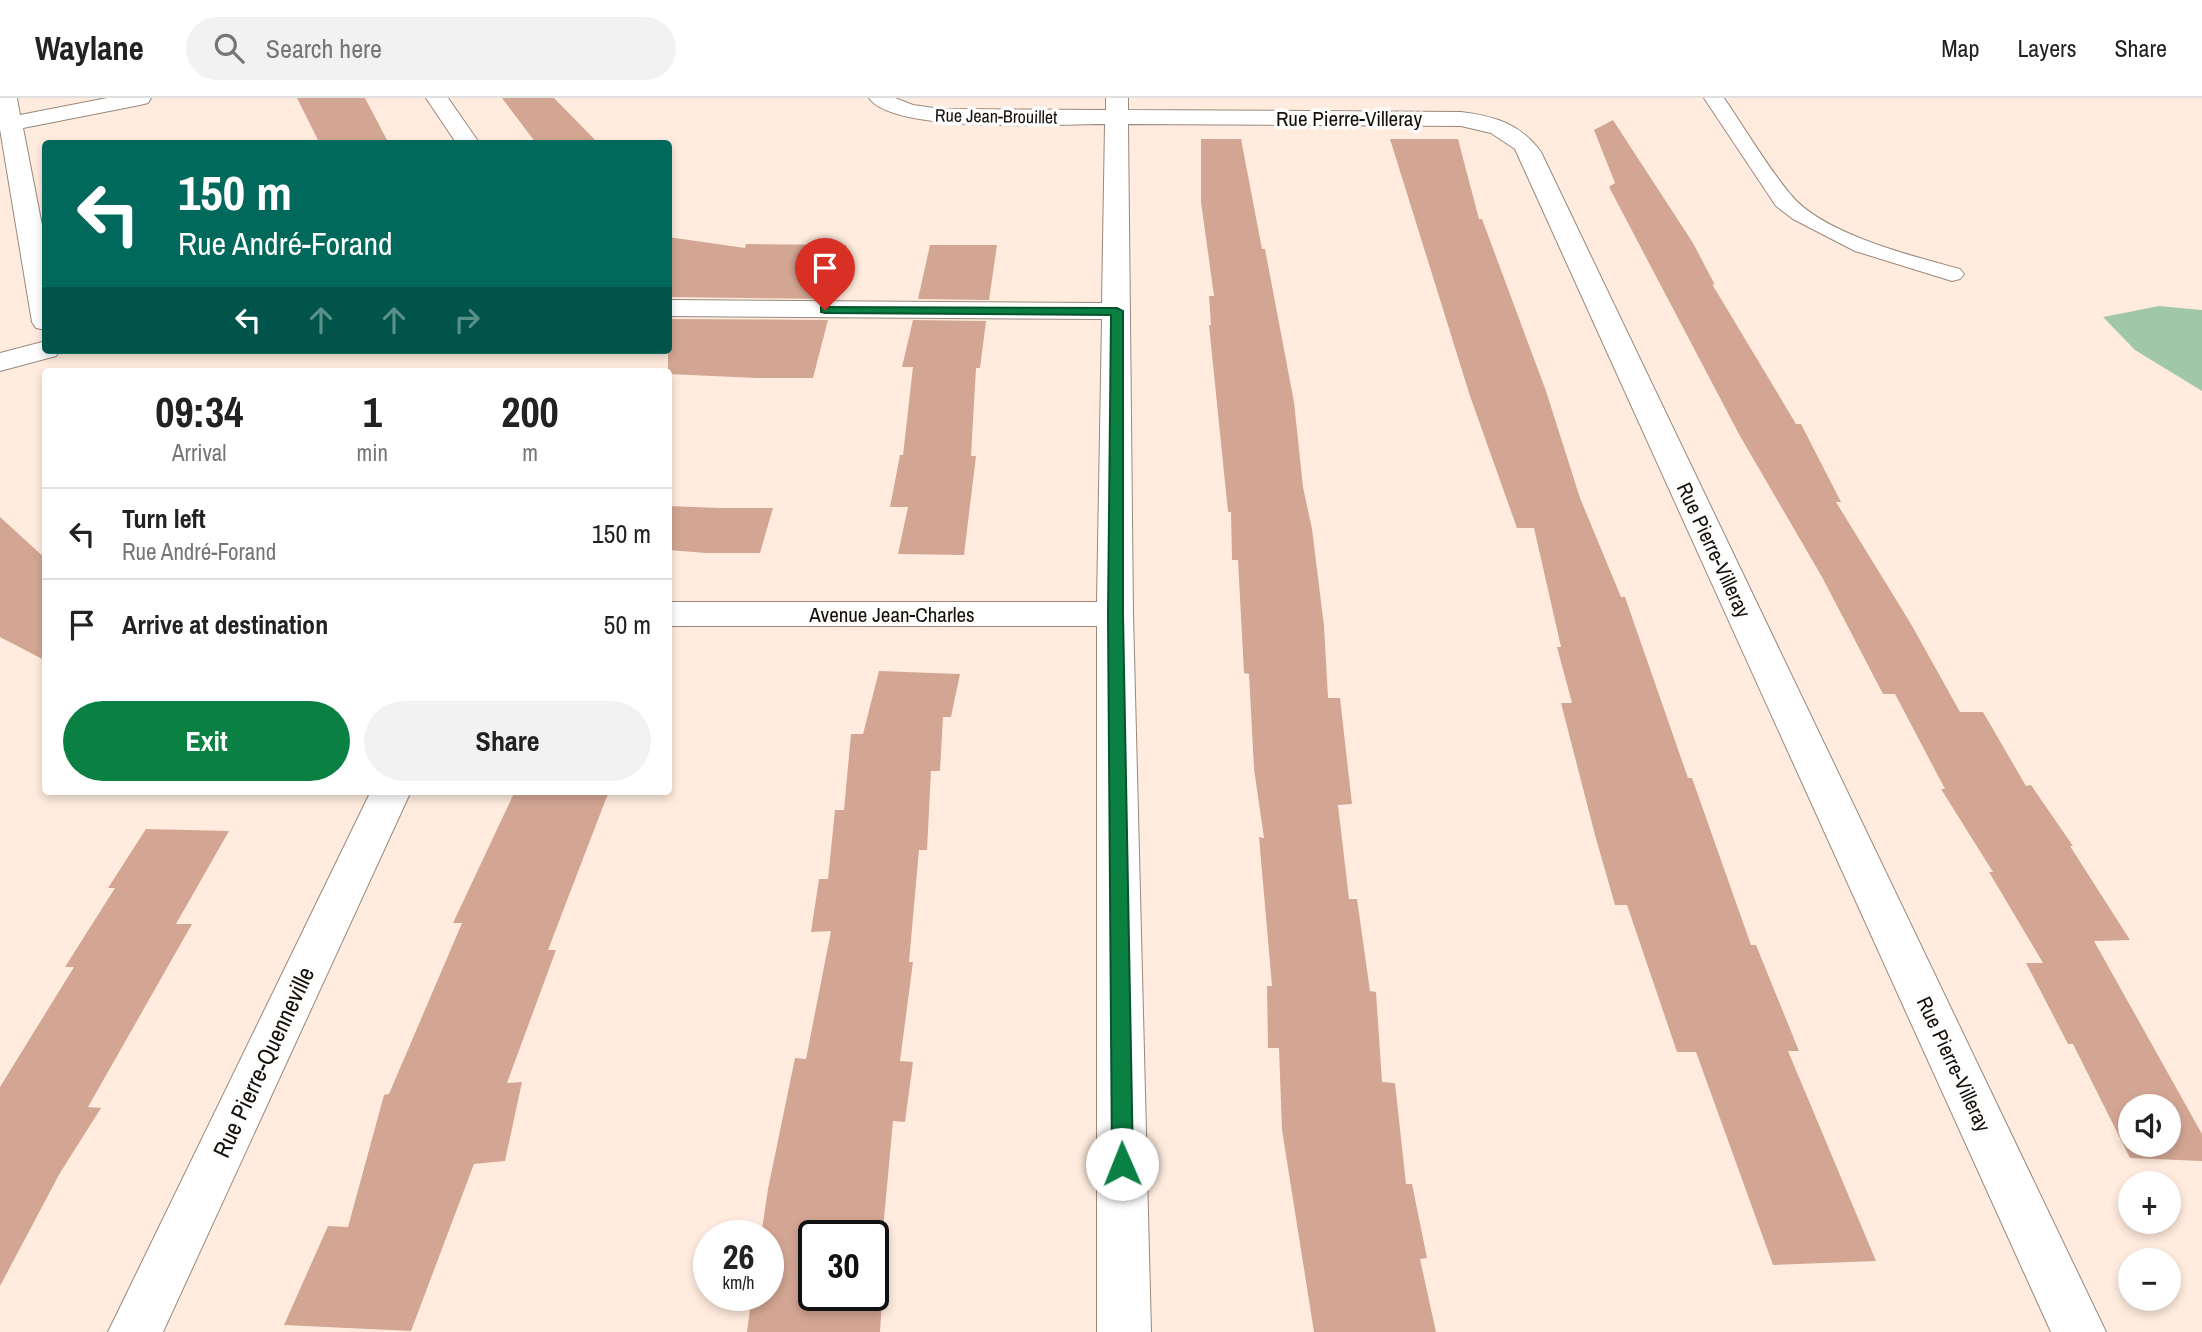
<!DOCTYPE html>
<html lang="en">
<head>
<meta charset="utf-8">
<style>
	:root { --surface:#fff; --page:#f2f2f2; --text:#222; --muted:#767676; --line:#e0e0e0; --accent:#0b8043 }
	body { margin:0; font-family:"Archivo Narrow",sans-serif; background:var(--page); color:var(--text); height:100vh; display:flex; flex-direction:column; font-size:26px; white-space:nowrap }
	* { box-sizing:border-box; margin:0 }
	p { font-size:23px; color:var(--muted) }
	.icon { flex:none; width:38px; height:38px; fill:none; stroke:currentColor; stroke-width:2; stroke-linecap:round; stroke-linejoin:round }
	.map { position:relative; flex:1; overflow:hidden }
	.panel { position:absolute; left:42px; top:270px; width:630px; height:427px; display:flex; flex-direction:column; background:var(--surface); border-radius:7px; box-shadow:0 4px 10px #0003 }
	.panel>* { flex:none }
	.banner { position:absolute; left:42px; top:42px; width:630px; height:214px; border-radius:7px; box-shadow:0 4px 10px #0003; background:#00695c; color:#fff; overflow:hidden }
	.tools { position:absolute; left:2118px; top:996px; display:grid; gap:14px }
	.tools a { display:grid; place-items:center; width:63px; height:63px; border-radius:50%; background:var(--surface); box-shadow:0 4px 10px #0003; font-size:35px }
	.speed { position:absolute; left:693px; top:1122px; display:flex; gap:14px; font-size:35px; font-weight:700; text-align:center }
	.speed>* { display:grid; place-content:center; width:91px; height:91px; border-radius:50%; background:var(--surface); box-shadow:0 4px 10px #0003; line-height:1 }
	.speed small { font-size:18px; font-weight:400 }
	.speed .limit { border:4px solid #111; border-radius:10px; background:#fff; color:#111 }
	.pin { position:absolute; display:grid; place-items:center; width:60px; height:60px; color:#fff; margin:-72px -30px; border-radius:50% 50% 50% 0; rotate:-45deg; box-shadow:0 0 7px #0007 }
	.pin .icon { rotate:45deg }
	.me { position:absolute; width:77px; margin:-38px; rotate:359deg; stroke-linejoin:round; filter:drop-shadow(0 0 5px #0008) }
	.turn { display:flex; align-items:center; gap:24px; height:147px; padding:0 21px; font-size:32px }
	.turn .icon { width:91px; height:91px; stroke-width:2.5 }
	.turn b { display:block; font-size:49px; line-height:60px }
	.lanes { display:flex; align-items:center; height:66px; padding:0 21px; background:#0003; justify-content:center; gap:35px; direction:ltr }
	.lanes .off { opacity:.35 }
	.eta { display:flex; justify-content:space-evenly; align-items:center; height:119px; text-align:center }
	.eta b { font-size:42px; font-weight:700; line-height:49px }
	.primary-button { display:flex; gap:14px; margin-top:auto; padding:14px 21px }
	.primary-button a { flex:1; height:80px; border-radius:42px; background:var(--accent); color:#fff; font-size:28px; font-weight:700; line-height:80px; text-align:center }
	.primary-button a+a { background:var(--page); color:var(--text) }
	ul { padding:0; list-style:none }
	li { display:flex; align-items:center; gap:21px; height:91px; padding:0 21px; border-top:2px solid var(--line) }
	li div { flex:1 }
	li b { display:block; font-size:26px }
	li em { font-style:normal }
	header { display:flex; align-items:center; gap:42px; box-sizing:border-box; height:98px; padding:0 35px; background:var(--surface); border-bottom:2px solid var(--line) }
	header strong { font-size:33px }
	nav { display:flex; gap:38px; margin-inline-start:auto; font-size:24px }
	.search { width:490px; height:63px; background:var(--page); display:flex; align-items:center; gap:18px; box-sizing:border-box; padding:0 24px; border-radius:38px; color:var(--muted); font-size:26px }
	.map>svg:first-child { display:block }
	.forest { fill:#a0c7a8 }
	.building { fill:#d3a693; fill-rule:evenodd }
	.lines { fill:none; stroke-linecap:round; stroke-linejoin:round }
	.lane-casing { stroke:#99887b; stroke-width:2 }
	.street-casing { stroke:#99887b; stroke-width:2 }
	.lane { fill:#fff; fill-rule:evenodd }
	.street { fill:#fff; fill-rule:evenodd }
	.route { fill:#0b8043; stroke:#07532c; stroke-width:2 }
	.labels { text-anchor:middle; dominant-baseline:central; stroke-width:7; stroke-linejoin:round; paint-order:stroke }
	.far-street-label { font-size:18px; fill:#150f0a; stroke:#fdfdfd }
	.street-label { font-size:21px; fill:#150f0a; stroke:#fdfdfd }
	.near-street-label { font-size:24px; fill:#150f0a; stroke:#fdfdfd }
</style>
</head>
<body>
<header>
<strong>Waylane</strong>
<div class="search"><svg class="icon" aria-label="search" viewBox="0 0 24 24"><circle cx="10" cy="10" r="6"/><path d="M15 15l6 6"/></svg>Search here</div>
<nav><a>Map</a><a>Layers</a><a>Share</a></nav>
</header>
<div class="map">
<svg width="2202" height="1234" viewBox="0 0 2202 1234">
	<rect width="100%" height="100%" fill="#ffecde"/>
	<path class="forest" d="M2159,208L2202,212V293L2135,252L2103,219Z"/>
	<g class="building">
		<path d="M297,0H365L389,46H320Z"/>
		<path d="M502,0H554L598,45H536Z"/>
		<path d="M1613,22L1693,145L1715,187L1712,186L1796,326H1801L1841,404H1836L1911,526L1960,614H1983L2026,688L2031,687L2073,748H2070L2130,842L2094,843L2202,1036V1063L2130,1060L2073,946H2068L2026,865H2043L1989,774H1993L1941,691H1945L1895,596H1883L1822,479L1740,338L1609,89L1615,85L1594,32ZM2130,1008H2168V1046H2130Z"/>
		<path d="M1201,41H1241L1262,151H1265L1294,304L1303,389L1312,431L1324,528L1328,600H1340L1352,706L1338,707L1349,801H1357L1370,893L1376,894L1382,984L1395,985L1406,1086H1412L1427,1160L1420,1161L1436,1234H1314L1282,1032L1279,950H1268L1267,888H1272L1259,739L1264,740L1254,671L1249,576L1244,575L1238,462H1232L1231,414H1228L1209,227H1211L1209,198H1214L1201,104Z"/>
		<path d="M1390,41H1458L1479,121H1482L1546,293L1580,400L1621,499H1625L1688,680H1692L1751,847H1756L1799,953H1788L1876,1163L1773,1167L1696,954H1677L1627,807H1615L1595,737L1561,605H1572L1557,549H1561L1534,430H1517L1470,298Z"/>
		<path d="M668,139L745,150L746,146L846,147L833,201L668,199Z"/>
		<path d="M930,147H997L989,202L918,201Z"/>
		<path d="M668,221L828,222L813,280H757L668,276Z"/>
		<path d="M913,222L986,223L980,270H976L971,358H976L964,457L898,456L908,409H890L900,357H903L913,269H902Z"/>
		<path d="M668,408L721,410H773L760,455H706L668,452Z"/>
		<path d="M0,419L46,461V563L0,539Z"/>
		<path d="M879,573L960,576L951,619H943L940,673H931L927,752H919L909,864H913L900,963L913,964L905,1024L893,1023L878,1186H883L880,1234H747L752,1197H768V1138H761L768,1091L795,960L806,961L831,833L811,834L819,781H828L835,712H844L851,636H863ZM814,1138H873V1197H814Z"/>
		<path d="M515,693H609L548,852H556L507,985L522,984L505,1063L474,1066L411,1233L284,1227L328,1128L348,1129L384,997L389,996L462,825H453Z"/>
		<path d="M146,731L229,733L176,826H192L88,1009L101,1010L60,1075L0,1188V989L74,869H65L115,790H108Z"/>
	</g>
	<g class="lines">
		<defs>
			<path id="lane" d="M1704,0H1724C1746,32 1766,67 1791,97C1823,136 1912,158 1960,171L1964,176L1960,181L1952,183L1855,153L1793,121L1776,108Z"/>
			<g id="street">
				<path d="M0,0H17L20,17L107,0H151L148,5L140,7L23,30L46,148V232L36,230L32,224L0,31Z"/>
				<path d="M426,0H448L480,46H457Z"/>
				<path d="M869,0H895L913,7L941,11L1106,12V0H1128V12L1461,14C1494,18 1521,26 1541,54L2106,1234H2051L1515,51L1491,35L1461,28L1128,26L1133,516L1151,1234H1097V528H668V504H1097L1102,221L668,218V202L1102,205L1105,26C1060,26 894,36 869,0Z"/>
				<path d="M46,243V252H60L56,258L0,273V255Z"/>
				<path d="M371,693H411L163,1234H108Z"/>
			</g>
		</defs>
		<use href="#lane" class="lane-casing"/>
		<use href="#street" class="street-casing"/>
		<use href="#lane" class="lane"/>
		<use href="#street" class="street"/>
	</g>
	<path class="route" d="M821,209L1117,210L1123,213V516L1133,1066L1130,1073L1122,1076L1115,1073L1112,1066L1108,516L1111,217L825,215L821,214Z"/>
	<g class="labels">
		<g class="far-street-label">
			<text transform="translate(996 18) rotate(1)">Rue Jean-Brouillet</text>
		</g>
		<g class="street-label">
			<text x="1349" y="20">Rue Pierre-Villeray</text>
			<text transform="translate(1714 452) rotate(65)">Rue Pierre-Villeray</text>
			<text x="892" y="516">Avenue Jean-Charles</text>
			<text transform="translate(1954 966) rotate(65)">Rue Pierre-Villeray</text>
		</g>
		<g class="near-street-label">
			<text transform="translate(263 964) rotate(-65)">Rue Pierre-Quenneville</text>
		</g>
	</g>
</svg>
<div class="tools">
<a><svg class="icon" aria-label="sound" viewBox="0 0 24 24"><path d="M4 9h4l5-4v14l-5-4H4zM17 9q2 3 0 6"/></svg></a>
<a>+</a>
<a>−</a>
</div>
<div class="speed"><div>26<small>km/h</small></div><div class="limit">30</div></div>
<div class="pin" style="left:825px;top:212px;background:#d93025"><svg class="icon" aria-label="arrive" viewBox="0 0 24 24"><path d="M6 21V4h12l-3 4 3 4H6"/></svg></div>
<svg class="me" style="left:1122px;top:1066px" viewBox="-20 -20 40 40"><circle r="19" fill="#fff"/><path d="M0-13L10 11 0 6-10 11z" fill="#0b8043"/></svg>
<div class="banner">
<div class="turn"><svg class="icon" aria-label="left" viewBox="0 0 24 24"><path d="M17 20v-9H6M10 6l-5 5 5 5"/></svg><div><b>150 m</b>Rue André-Forand</div></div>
<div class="lanes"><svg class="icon" aria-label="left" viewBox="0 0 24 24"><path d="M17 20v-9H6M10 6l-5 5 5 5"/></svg><svg class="icon off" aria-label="ahead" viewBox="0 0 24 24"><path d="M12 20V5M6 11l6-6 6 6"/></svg><svg class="icon off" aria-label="ahead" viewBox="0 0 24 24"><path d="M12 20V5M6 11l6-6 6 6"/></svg><svg class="icon off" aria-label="right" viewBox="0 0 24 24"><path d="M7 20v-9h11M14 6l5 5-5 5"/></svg></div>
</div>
<section class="panel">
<div class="eta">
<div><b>09:34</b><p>Arrival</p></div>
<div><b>1</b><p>min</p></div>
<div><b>200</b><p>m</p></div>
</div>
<ul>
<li><svg class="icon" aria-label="left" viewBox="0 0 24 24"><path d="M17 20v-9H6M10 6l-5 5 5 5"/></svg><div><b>Turn left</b><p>Rue André-Forand</p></div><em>150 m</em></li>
<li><svg class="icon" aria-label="arrive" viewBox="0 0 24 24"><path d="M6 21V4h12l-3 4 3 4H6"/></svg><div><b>Arrive at destination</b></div><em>50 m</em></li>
</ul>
<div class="primary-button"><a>Exit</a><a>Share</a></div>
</section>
</div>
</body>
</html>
